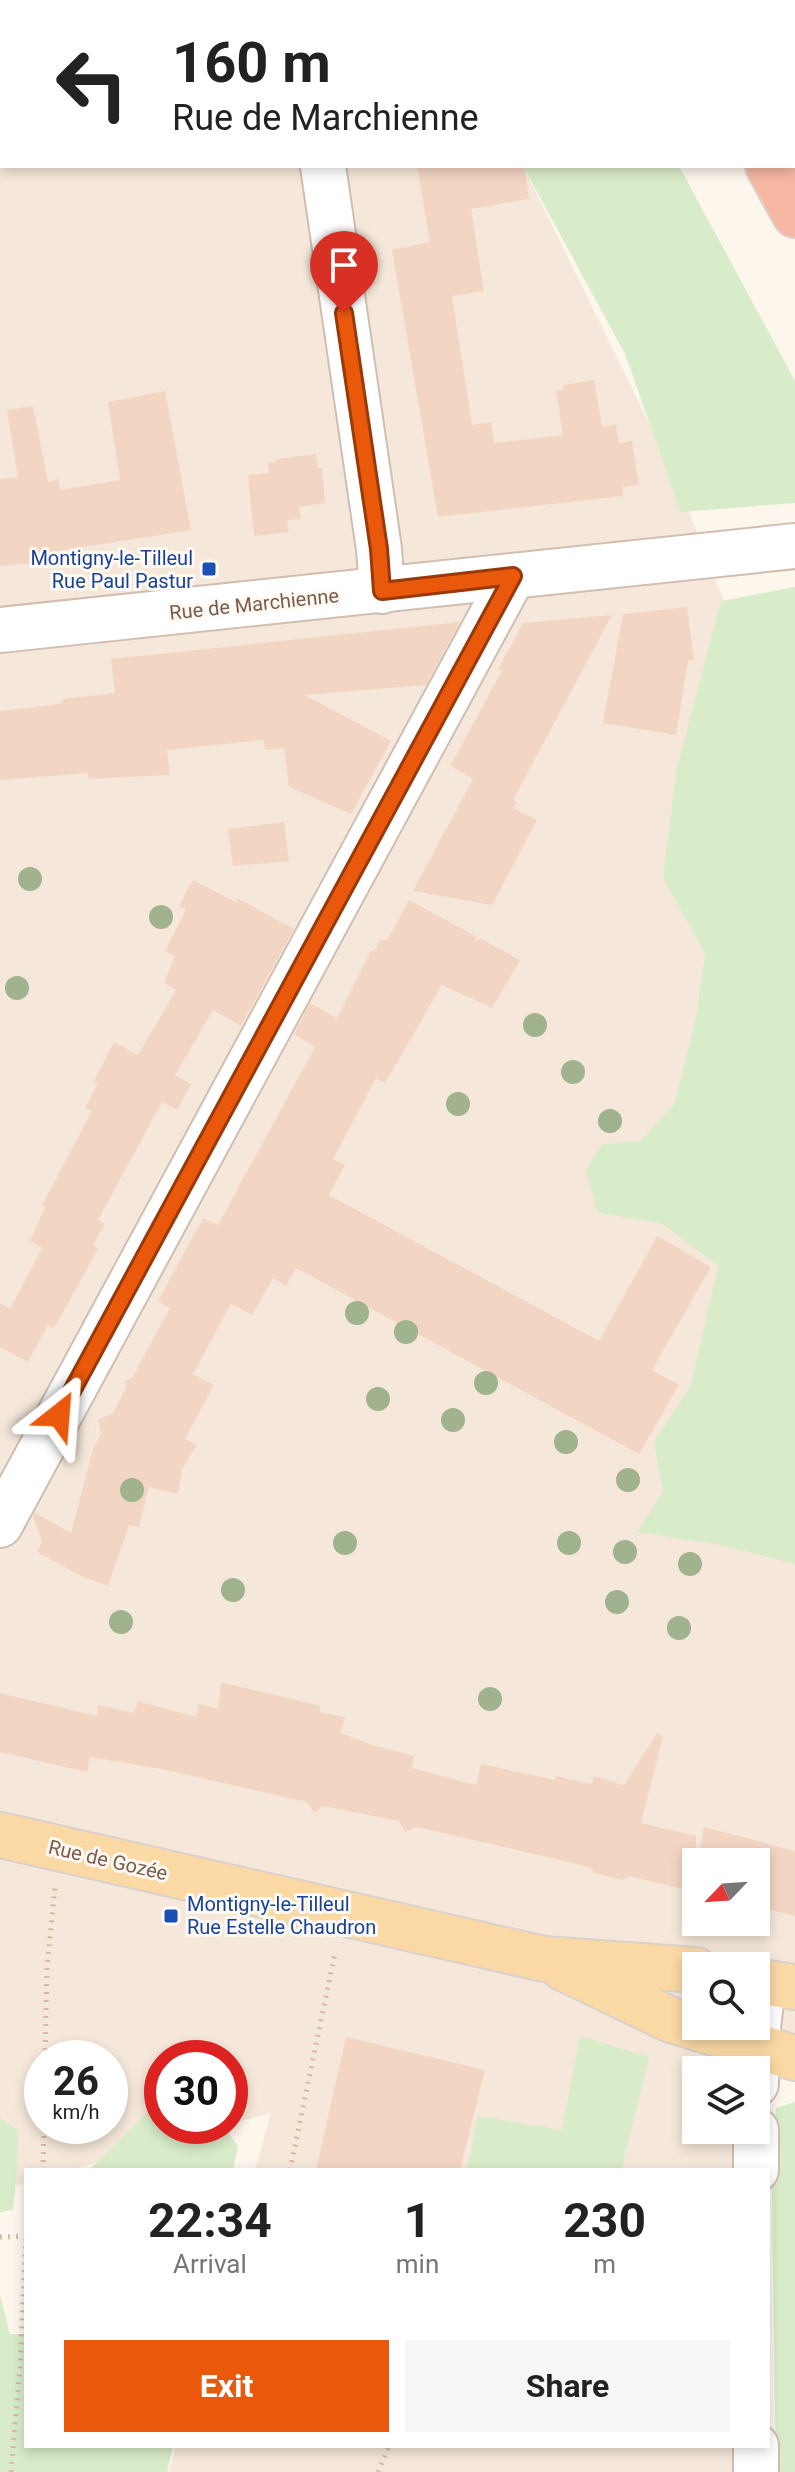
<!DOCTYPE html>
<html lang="en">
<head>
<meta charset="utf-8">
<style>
	:root { --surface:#fff; --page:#f6f6f6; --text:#222; --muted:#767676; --accent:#ea580c }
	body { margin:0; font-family:Roboto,sans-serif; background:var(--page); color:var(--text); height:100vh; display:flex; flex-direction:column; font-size:30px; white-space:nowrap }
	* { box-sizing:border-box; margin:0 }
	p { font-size:26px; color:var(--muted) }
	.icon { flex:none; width:44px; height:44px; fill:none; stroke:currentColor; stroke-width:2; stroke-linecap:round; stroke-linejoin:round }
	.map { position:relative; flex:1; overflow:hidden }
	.panel { position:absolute; left:24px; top:2168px; width:746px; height:280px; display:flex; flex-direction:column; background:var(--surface); border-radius:0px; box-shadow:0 4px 12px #0003 }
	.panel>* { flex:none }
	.banner { position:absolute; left:0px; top:0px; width:796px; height:168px; box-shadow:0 4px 12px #0003; background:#fff; color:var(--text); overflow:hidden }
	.needle { width:52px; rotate:245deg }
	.tools { position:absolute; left:682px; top:1848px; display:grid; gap:16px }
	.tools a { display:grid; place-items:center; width:88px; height:88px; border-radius:0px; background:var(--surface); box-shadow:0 4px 12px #0003; font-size:40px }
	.speed { position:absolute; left:24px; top:2040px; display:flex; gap:16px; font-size:40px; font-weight:700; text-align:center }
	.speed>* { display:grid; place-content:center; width:104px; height:104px; border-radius:50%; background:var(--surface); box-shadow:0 4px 12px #0003; line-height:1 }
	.speed small { font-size:20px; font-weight:400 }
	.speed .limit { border:12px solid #d22; background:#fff; color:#111 }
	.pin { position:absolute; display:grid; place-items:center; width:68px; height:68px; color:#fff; margin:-82px -34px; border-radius:50% 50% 50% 0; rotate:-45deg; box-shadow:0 0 8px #0007 }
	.pin .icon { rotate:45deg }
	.me { position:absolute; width:88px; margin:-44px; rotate:28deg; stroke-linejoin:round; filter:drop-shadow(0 0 6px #0008) }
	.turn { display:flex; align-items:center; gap:28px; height:168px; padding:0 40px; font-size:36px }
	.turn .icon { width:104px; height:104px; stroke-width:2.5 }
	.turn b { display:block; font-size:56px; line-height:68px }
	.eta { display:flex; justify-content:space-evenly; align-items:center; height:136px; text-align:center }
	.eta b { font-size:48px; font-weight:700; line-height:56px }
	.cta { display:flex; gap:16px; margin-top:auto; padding:16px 40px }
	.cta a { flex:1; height:92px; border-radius:0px; background:var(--accent); color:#fff; font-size:32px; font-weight:700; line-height:92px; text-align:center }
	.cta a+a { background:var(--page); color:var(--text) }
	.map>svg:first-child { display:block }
	.residential { fill:#f5e8da; fill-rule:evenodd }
	.green { fill:#d8ecc9 }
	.building { fill:#f3d5c3 }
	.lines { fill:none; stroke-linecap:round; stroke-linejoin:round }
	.minor-casing { stroke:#d1beb0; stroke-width:48 }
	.major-casing { stroke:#dad1cd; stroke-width:48 }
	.highway-casing { stroke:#dad1cd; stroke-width:48 }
	.path { stroke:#d9b8a5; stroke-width:5; stroke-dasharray:2 6; stroke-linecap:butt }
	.minor { stroke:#fff; stroke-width:44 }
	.major { stroke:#fbd9a5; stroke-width:44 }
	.highway { stroke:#f7b7a3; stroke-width:44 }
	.tree { fill:#a0b28e }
	.route-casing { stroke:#983908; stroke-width:20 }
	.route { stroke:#ea580c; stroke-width:14 }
	.transit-dot { fill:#1a4fb4; stroke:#fffaf3; stroke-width:3 }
	.labels { text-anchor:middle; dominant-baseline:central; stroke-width:6; stroke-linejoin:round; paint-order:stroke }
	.transit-label { font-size:20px; fill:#164399; stroke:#fffaf3; text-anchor:end }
	.street-label { font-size:20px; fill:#7a5c4d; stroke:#fffaf3 }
</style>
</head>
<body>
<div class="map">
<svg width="795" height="2472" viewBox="0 0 795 2472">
	<rect width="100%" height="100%" fill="#fdf6ec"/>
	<g class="residential">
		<path d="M2,6V166H523L676,478L762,699L795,1373V2032L754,2070H696V2130H732L735,2170H255L271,2113L230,2124V2058H162V2126H224L71,2170H26V2183L0,2190V7ZM696,1862H756V1922H696ZM696,1966H756V2026H696ZM42,2058H110V2126H42Z"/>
		<path d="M176,2446H738L739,2472H169Z"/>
	</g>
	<g class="green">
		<path d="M523,166H679L795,381V503L681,512L625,354Z"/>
		<path d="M795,587V1564L721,1545L637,1532L663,1492L654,1442L691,1386L718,1266L662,1224L597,1212L586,1170L602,1144L641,1141L675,1103L696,1019L705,954L663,877L677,768L721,601Z"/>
		<path d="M580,2036L649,2057L621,2170H467L478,2116L562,2130Z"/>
		<path d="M162,2098V2126H223L238,2146L233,2170H89Z"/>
		<path d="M795,2102V2472H776L772,2192L776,2108Z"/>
		<path d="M0,2118L18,2131L17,2172L13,2210L0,2212Z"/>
		<path d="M0,2295L10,2334H26V2446H173L167,2472H0Z"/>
	</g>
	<g class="building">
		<path d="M417,166H524L529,199L471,209L484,291L452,296L472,425L491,422L494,443L563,435L556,391L563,390V385L594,380L602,427L616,424L619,443L632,441L639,485L622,487L623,496L438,517L392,250L430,242Z"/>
		<path d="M165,391L191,530L33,555L34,563L0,566V479L18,477L7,410L33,406L48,482L58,479L60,490L120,480L108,402Z"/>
		<path d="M316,454L318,468H322L325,503L299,507L301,519L287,520L289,532L254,536L248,475L269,473L268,463L276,462V459Z"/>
		<path d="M687,607L694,660L688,661L676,735L603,723L623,614Z"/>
		<path d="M612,615L513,800L517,802L513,808L537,820L492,905L413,891L473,779L450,766L502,671L498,669L523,623Z"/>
		<path d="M460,622L426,685L305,695L391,741L351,814L289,787L284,748L265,750L264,740L167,750L170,775L88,779V773L0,780V711L60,704L63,699L115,693L111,659Z"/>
		<path d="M284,822L289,861L233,866L228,829Z"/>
		<path d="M193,880L237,903V898L294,929L241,1026L213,1010L175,1075L191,1084L177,1110L162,1102L98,1220L105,1224L93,1245L98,1249L54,1328L48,1325L28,1362L0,1347V1303L10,1309L42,1248L30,1241L45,1207L42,1205L92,1111L85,1108L98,1083L94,1081L114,1042L138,1055L176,990L164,983L175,956L165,951L186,910L179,906Z"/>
		<path d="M409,900L477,937L474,942L481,939L520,960L492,1008L442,985L385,1083L376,1078L357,1114L333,1159L345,1165L329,1195L599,1341L657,1236L711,1267L652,1370L679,1385L639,1454L296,1268L286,1286L273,1278L252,1315L231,1304L193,1374L214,1385L185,1439L197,1445L182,1469L178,1494L149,1487L139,1527L129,1525L108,1586L83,1577L37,1552L42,1542L33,1516L35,1513L71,1533L93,1449L101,1434L98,1419L112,1414L126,1388L125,1380L132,1378L170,1308L158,1301L203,1218L218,1225L315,1047L294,1034L310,1003L337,1018L371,950L374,952L380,940H387Z"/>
		<path d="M221,1682L320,1706L319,1712L345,1717L341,1733L372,1745L414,1756L412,1768L476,1785L481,1764L555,1780L556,1776L592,1784L594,1776L624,1785L657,1733L663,1736L641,1823L696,1836V1892L629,1876L623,1880L594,1873L590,1867L417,1827L405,1832L399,1821L323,1806L314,1813L307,1802L161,1769L90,1757L87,1772L0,1752V1693L97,1716L98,1705L134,1713L138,1701L196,1717L199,1704L218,1709Z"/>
		<path d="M704,1827L795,1851V1916L756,1906V1862H698Z"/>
		<path d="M346,2037L485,2070L460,2170H316Z"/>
	</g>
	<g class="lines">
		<defs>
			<g id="minor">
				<path d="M299,0V2"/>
				<path d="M225,2L234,0"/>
				<path d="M0,49L2,48"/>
				<path d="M323,166L379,549L382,591"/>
				<path d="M0,630L795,546"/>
				<path d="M0,1525L513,576"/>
				<path d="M756,2084V2046L763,1983"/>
				<path d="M756,2170V2130"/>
				<path d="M756,2472V2446"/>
			</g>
			<g id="major">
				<path d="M0,1835L544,1959L696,1970"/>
				<path d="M563,1968L671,2020L795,2058"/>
				<path d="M756,1981L795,1987"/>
			</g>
			<g id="highway">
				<path d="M673,0L674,2"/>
				<path d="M758,0L759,2"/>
				<path d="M794,62L795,64"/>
				<path d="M768,166L795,215"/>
			</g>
		</defs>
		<use href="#minor" class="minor-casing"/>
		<use href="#major" class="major-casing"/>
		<use href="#highway" class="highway-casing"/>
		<g class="path">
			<path d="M45,2058L47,1967L55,1887"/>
			<path d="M43,2170L44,2126"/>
			<path d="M290,2170L335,1953"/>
			<path d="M0,2237L26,2236"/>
			<path d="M11,2472L20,2367L26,2237"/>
			<path d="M378,2472L389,2446"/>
		</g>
		<use href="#minor" class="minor"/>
		<use href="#major" class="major"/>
		<use href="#highway" class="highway"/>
	</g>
	<g class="tree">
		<circle cx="30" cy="879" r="12"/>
		<circle cx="161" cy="917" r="12"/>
		<circle cx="17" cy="988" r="12"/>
		<circle cx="535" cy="1025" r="12"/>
		<circle cx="573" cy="1072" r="12"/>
		<circle cx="458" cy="1104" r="12"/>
		<circle cx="610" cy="1121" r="12"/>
		<circle cx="357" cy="1313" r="12"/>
		<circle cx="406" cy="1332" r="12"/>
		<circle cx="486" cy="1383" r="12"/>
		<circle cx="378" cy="1399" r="12"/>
		<circle cx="453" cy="1420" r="12"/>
		<circle cx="566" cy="1442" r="12"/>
		<circle cx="628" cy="1480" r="12"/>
		<circle cx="132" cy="1490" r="12"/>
		<circle cx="345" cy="1543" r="12"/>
		<circle cx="569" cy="1543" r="12"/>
		<circle cx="625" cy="1552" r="12"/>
		<circle cx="690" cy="1564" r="12"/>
		<circle cx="233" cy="1590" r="12"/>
		<circle cx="617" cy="1602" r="12"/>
		<circle cx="121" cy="1622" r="12"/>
		<circle cx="679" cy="1628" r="12"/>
		<circle cx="490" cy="1699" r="12"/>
	</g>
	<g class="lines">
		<defs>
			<path id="route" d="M59,1415L513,576L382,591L379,549L344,313"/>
		</defs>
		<use href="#route" class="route-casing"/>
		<use href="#route" class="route"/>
	</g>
	<g class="transit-dot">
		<rect x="201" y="561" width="16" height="16" rx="4"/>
		<rect x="163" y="1908" width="16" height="16" rx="4"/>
	</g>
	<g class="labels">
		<g class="transit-label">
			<text x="193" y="558">Montigny-le-Tilleul<tspan x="193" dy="23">Rue Paul Pastur</tspan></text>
			<text x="187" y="1904" text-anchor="start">Montigny-le-Tilleul<tspan x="187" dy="23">Rue Estelle Chaudron</tspan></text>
		</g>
		<g class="street-label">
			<text transform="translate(254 604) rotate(-6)">Rue de Marchienne</text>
			<text transform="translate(108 1860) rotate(13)">Rue de Gozée</text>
		</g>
	</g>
</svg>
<div class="tools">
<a><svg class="needle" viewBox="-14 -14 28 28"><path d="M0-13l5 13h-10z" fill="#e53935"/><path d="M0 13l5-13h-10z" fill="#767676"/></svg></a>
<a><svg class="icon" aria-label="search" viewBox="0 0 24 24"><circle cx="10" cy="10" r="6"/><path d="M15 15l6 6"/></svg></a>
<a><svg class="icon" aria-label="layers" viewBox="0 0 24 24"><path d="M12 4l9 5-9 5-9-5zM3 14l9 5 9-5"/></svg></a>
</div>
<div class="speed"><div>26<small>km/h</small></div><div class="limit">30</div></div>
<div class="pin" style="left:344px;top:313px;background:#d93025"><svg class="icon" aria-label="arrive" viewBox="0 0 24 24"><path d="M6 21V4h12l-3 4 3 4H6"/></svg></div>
<svg class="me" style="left:59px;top:1415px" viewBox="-20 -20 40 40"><path d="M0-17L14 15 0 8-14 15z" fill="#ea580c" stroke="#fff" stroke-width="4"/></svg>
<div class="banner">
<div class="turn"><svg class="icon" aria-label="left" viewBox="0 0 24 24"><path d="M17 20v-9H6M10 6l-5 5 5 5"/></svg><div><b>160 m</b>Rue de Marchienne</div></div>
</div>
<section class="panel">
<div class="eta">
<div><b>22:34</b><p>Arrival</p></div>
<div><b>1</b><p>min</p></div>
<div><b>230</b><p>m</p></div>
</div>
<div class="cta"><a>Exit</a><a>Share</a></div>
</section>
</div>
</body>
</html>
